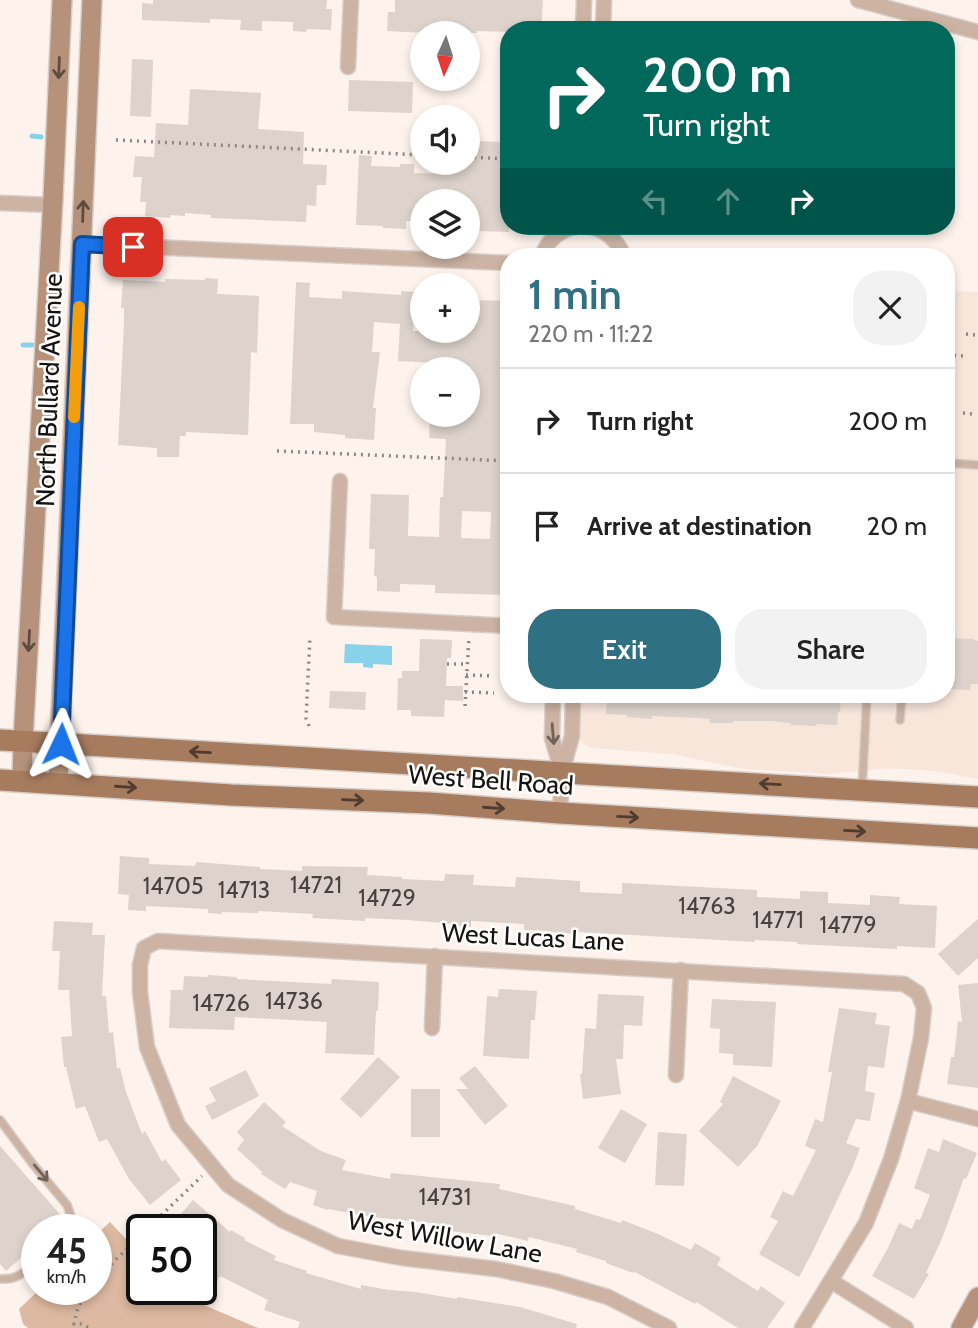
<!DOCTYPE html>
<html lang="en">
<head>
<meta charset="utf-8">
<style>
	:root { --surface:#fff; --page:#f2f2f2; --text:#222; --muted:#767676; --line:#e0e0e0; --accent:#2f7083 }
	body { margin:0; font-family:Cabin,sans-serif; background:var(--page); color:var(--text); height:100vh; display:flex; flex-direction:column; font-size:26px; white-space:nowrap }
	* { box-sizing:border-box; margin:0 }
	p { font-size:23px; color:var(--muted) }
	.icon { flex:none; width:38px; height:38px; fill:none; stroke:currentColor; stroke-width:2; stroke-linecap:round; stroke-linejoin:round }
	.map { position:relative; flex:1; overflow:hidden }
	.drawer { position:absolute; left:500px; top:248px; width:455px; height:455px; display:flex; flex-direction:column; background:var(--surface); border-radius:28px; box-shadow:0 4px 10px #0003 }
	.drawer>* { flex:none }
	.banner { position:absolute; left:500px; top:21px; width:455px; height:214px; border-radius:28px; box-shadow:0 4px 10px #0003; background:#00695c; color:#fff; overflow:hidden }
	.needle { width:46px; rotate:183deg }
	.fabs { position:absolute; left:410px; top:21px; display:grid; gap:14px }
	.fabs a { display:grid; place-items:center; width:70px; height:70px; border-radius:50%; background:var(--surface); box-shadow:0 4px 10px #0003; font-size:35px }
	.speed { position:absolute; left:21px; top:1214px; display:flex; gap:14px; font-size:35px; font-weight:700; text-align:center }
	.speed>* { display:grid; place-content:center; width:91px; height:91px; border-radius:50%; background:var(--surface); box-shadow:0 4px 10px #0003; line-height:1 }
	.speed small { font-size:18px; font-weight:400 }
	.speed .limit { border:4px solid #111; border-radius:10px; background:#fff; color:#111 }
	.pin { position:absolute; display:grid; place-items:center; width:60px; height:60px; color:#fff; margin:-30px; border-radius:14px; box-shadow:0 4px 10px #0006 }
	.me { position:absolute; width:77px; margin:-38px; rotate:2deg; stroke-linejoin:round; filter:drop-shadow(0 0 5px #0008) }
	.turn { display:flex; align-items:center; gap:24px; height:147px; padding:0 28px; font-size:32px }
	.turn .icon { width:91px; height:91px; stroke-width:2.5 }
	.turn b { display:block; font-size:49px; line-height:60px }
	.lanes { display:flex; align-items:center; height:66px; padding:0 28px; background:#0003; justify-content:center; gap:35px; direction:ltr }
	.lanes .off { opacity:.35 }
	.round { display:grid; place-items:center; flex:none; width:74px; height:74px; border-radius:28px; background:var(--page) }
	.head { display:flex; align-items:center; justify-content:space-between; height:119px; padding:0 28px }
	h1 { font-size:42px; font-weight:600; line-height:52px; color:var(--accent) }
	.button { display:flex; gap:14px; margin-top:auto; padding:14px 28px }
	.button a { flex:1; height:80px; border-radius:28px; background:var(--accent); color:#fff; font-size:28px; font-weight:600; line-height:80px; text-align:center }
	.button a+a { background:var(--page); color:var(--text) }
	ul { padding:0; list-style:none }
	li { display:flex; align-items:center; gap:21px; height:105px; padding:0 28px; border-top:2px solid var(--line) }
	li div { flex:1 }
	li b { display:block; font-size:26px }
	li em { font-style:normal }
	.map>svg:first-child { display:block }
	.built { fill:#f8e6db }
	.green { fill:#ddb9a1 }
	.water { fill:#88d2eb }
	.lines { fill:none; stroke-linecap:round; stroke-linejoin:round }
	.stream { stroke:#88d2eb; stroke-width:5 }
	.building { fill:#ddd3cc; fill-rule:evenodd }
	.lane-casing { stroke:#d8cec9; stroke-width:10 }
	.street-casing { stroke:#d8cec9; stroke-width:17 }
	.secondary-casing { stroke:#d8cec9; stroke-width:22 }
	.primary-casing { stroke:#d8cec9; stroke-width:24 }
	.path { stroke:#8e8682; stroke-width:3.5; stroke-dasharray:2 5; stroke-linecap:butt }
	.lane { stroke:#ccb3a3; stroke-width:7 }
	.street { stroke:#ccb3a3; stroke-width:14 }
	.secondary { stroke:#b6927b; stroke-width:19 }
	.primary { stroke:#a67b5e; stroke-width:21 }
	.oneway { stroke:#5d4c40 }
	.oneway2 { stroke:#706259 }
	.oneway3 { stroke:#4f3c2f }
	.route-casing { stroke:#114b97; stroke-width:18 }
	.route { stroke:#1a73e8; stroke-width:12 }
	.slow { stroke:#f59e0b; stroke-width:12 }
	.labels { text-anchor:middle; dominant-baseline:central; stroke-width:5; stroke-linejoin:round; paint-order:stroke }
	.number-label { font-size:23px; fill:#47423e }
	.street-label { font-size:26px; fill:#15120f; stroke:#fff }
</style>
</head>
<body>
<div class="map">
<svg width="978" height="1328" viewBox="0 0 978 1328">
	<rect width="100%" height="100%" fill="#fdf2ec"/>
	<path class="built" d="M947,291L978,292V779L934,771L889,768L830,774L744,769L671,754L592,748L585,745L579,737L581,695H947Z"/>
	<path class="green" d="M110,1222L142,1256V1290H180L190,1299L258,1328H28L23,1324L19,1309L39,1290H96V1235Z"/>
	<path class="water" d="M345,644L392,646V665L373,664V668L363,667V663H344Z"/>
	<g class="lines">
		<g class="stream">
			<path d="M32,136L41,137"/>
			<path d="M23,345H32"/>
		</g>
	</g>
	<g class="building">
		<path d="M153,0H327L326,9H332L331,30L307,29L306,32L293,31V22L262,21V31L240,30L241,20L210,19V23L142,20V3L153,4Z"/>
		<path d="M395,0H543L541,30H509V32L477,31V33H455V29L426,28V33L387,31L388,12H395Z"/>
		<path d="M132,59L153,60L151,117L130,116Z"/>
		<path d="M349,80L413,82L412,113L348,111Z"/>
		<path d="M190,89L261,93L258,129L304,132L303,164L327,165L326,185H317L316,206L307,205L306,222L236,219L211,218V215L185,213V216L170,215V218L145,216L146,202H140L142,177H133L135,156L154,157L156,123L188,125Z"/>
		<path d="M467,141L509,142V232L477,231V227H471V223H467V201H422V221H406V229L383,228V226L356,225L359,155L372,156L371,166L400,167V164H414V173L445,174V164L467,165Z"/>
		<path d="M205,278L218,279L217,294L259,296L257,353L251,352L248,435L186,432V436H180L179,457H157V448L118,445L124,322V308H121L123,280L165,282V279L205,280Z"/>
		<path d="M296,282L310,283L309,297L342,299V291L401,295V291L415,292L413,331H467V316L471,317L472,300L508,301L509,595L435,593V585L400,584V592L377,591V577L374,576L375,549H369L371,494L409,495L408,536L439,537L440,497H443L446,439L429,438L430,415H467V369H464L465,366L435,365V363L398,361L400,324L374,322L372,352H380L373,408H376L374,440L345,438V435L314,432V424H290ZM462,511L491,512L490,539L461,538Z"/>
		<path d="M947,638L974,639V640L978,641V684H971L970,690L947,689Z"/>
		<path d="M420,639L452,640L451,658H447L446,686H463V701L445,700L444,717L411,716V710H397L398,678H402V671H419Z"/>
		<path d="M330,691L366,692L365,710L329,708Z"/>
		<path d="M607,695H841L840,712H838L837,725L817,724L816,726L791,725V723L771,721H733V723H710V719L695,718L652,716V719L627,717V715L606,714Z"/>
		<path d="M120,856L149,858V864L195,866L196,862L260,867V869L302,871V866L368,867L367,875L402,877V879L444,881L445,874L474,875L473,885L515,887L516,877L580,881V892L622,894V883L757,890V897L800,899V891L828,892V903L870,905V895L900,897L899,904L937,906L935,948L897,946V949L797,944V942L755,940V942L578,932V934L549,932V931L524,930V924L471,921V927L454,926V924L408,920L365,918V921L312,918L313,914L258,911V913L222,912V914L208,913V909L146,906V911L128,910L129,895L118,894Z"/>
		<path d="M978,919V958L958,976L938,954Z"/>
		<path d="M54,921L93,923L92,935H105L102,996H106L109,1033L113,1032L117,1068H120L126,1092L142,1134L145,1131L162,1162L165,1159L181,1180L150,1205L129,1179L107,1139L99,1142L85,1106L76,1109L66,1067H64L61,1037L72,1036L69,990H58L60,951H52Z"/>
		<path d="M208,975L237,977V979L331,984L332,979L379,982L378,1011H376L374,1055L325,1053L327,1022L235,1017L234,1030L169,1028L171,990H183L184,976L208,977Z"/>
		<path d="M978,983V1088L947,1084L951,1057H954L958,1021L962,1022L958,985Z"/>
		<path d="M499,989L537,991L535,1020H531L529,1059L483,1056L487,996L498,997Z"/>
		<path d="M598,994L644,996L642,1026L624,1025L623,1059H616L621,1094L583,1099L580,1074H582L585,1028L596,1029Z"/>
		<path d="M712,999L776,1002L772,1067L733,1065V1054L719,1053L720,1029L710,1028Z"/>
		<path d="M839,1008L877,1013L875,1024L890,1026L884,1068L868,1066L865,1091L875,1093L870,1121L856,1119L846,1143L860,1148L852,1169L813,1251L799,1277L759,1254L778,1221L770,1217L783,1191L793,1196L816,1150L805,1146L815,1119L823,1122L832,1072H828Z"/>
		<path d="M378,1057L400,1077L361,1118L340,1099Z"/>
		<path d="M475,1066L508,1106L485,1125L456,1089H468L459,1078Z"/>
		<path d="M246,1070L259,1096L212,1120L205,1106L216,1101L209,1088Z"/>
		<path d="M733,1076L781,1101L757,1146L738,1167L699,1131L723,1104L720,1102Z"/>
		<rect x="411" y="1089" width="29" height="48"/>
		<path d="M264,1102L286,1122L282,1126L321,1151L346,1160L342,1170L390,1179L391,1173L500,1184L499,1189L575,1206V1209L621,1223L622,1220L658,1234L691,1250L695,1243L721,1258L717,1265L758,1291L761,1286L785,1303L767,1328H738L696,1302L695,1304L633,1271V1273L606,1263V1261L576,1252L577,1249L529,1237L528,1241L494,1233L493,1236L439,1230L440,1224L373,1217L328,1209V1210L313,1205L317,1191L290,1182L285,1189L261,1174L262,1172L237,1149L244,1140L237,1132Z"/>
		<path d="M621,1109L647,1124L625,1163L598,1148Z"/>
		<path d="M658,1132L687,1134L684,1186L655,1185Z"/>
		<path d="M943,1139L977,1153L966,1179L964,1178L943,1236L926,1273L929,1274L914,1299L872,1276L887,1250L899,1223L912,1229L916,1219L920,1220L930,1195L914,1188L928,1148L939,1152Z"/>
		<path d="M0,1146L64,1219L53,1230H37V1244L6,1271L0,1264Z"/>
		<path d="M193,1200L230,1232L231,1230L245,1238L244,1240L276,1256L274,1260L307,1271L306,1273L361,1289V1285L389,1290L416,1292L457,1299V1297L520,1307L577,1324L576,1328H298L300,1322L264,1310L268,1300L220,1276L216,1283L201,1273V1230H167Z"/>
	</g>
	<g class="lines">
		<defs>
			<g id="lane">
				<path d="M947,463L978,465"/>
				<path d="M900,720L902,695"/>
				<path d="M862,789L867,695"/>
				<path d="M0,1120L32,1163L67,1205L71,1216L69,1230"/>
				<path d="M0,1279C18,1280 24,1272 37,1261"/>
			</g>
			<g id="street">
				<path d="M858,0L978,32"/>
				<path d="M583,30L584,0"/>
				<path d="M603,30L604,0"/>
				<path d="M348,67L351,0"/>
				<path d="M0,203L53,205"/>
				<path d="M586,226C604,228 618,240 624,257"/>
				<path d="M82,244L509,263"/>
				<path d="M542,257C547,239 562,228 580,226"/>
				<path d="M340,481L334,617L509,626"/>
				<path d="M553,695L552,738L562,772"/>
				<path d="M560,813L562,772L572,736L573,695"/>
				<path d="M432,1028L435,956"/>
				<path d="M676,1075L681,970"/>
				<path d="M908,1101L978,1119"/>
				<path d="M831,1281L906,1328"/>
				<path d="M669,1328L608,1297L554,1281L496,1269L402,1258L338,1246L282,1220L228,1185L178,1125L147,1047L140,992V965L144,948L158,941L904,984L918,993L924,1008L921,1038L908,1101L891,1159L866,1223L802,1328"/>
			</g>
			<g id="secondary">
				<path d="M22,781L23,741L53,199L62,0"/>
				<path d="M58,782L92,0"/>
				<path d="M961,1328L978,1297"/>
			</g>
			<g id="primary">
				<path d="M0,740L978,797"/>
				<path d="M0,780L231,795L429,803L560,813L978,838"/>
			</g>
		</defs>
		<use href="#lane" class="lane-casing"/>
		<use href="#street" class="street-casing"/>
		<use href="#secondary" class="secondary-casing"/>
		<use href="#primary" class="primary-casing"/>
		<g class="path">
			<path d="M116,140L422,155"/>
			<path d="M467,157L509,159"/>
			<path d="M966,334L976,335"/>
			<path d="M947,355L965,356"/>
			<path d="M963,413L972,414"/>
			<path d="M277,451L509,461"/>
			<path d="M447,664H467"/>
			<path d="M466,675L494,676"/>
			<path d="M465,692L494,693"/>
			<path d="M465,706L469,637"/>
			<path d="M309,726L306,718L310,636"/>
			<path d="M146,1230L202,1176"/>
			<path d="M96,1279L142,1234"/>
			<path d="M86,1290L77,1311L74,1324H81L90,1328"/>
		</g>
		<use href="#lane" class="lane"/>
		<use href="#street" class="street"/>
		<use href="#secondary" class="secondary"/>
		<use href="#primary" class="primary"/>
	</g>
	<defs><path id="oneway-shaft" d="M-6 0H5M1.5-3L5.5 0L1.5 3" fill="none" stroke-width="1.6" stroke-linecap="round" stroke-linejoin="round" transform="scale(1.75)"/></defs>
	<g class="oneway">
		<use href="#oneway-shaft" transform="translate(59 68) rotate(92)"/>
		<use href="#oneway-shaft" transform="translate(83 211) rotate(-88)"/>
		<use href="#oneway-shaft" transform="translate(29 641) rotate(93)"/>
	</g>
	<g class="oneway2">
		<use href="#oneway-shaft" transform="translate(553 734) rotate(85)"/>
		<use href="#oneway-shaft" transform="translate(41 1173) rotate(50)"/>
	</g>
	<g class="oneway3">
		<use href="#oneway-shaft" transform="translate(200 752) rotate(-177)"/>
		<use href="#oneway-shaft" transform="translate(770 784) rotate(-177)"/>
		<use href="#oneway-shaft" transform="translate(126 787) rotate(4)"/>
		<use href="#oneway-shaft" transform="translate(353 800) rotate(2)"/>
		<use href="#oneway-shaft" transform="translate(494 808) rotate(4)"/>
		<use href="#oneway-shaft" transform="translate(628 817) rotate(3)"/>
		<use href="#oneway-shaft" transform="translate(855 831) rotate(3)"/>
	</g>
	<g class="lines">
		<defs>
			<path id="route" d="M61,744L82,244L133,247"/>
		</defs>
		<use href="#route" class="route-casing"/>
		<use href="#route" class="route"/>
		<path class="slow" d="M74,417L79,307"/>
	</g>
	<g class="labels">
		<g class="number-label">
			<text x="316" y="885">14721</text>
			<text x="173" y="886">14705</text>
			<text x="244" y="890">14713</text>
			<text x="387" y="898">14729</text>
			<text x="707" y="906">14763</text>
			<text x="778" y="920">14771</text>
			<text x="848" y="925">14779</text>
			<text x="294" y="1001">14736</text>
			<text x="221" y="1003">14726</text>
			<text x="445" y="1197">14731</text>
		</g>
		<g class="street-label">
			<text transform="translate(49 390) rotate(-88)">North Bullard Avenue</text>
			<text transform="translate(491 780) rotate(4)">West Bell Road</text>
			<text transform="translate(533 937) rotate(3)">West Lucas Lane</text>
			<text transform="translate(445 1237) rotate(10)">West Willow Lane</text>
		</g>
	</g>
</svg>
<div class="fabs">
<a><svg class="needle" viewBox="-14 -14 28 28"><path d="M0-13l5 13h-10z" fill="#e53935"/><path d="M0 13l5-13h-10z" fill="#767676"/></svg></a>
<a><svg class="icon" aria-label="sound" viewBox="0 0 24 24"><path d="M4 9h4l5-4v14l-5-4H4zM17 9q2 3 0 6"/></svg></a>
<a><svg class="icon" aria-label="layers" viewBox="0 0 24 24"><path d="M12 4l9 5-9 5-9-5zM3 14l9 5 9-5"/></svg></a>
<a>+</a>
<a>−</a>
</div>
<div class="speed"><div>45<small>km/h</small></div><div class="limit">50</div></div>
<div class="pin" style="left:133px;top:247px;background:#d93025"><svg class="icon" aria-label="arrive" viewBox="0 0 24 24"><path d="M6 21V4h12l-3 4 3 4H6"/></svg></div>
<svg class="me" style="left:61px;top:744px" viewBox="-20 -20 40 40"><path d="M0-17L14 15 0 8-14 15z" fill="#1a73e8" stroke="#fff" stroke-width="4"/></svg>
<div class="banner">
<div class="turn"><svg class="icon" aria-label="right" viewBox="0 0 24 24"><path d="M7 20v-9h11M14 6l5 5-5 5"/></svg><div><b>200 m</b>Turn right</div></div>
<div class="lanes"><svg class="icon off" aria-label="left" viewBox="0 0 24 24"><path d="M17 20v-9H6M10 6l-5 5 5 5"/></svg><svg class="icon off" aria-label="ahead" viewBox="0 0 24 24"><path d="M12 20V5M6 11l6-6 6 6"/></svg><svg class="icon" aria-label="right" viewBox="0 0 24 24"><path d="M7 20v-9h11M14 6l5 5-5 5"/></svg></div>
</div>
<section class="drawer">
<div class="head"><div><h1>1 min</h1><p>220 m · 11:22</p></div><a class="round"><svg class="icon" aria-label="close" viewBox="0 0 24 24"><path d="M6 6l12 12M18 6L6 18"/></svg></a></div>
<ul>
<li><svg class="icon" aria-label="right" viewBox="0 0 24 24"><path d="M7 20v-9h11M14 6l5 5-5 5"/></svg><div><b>Turn right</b></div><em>200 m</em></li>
<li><svg class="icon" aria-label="arrive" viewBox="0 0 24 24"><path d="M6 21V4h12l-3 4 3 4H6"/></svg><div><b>Arrive at destination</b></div><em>20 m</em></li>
</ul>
<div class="button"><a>Exit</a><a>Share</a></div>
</section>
</div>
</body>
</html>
